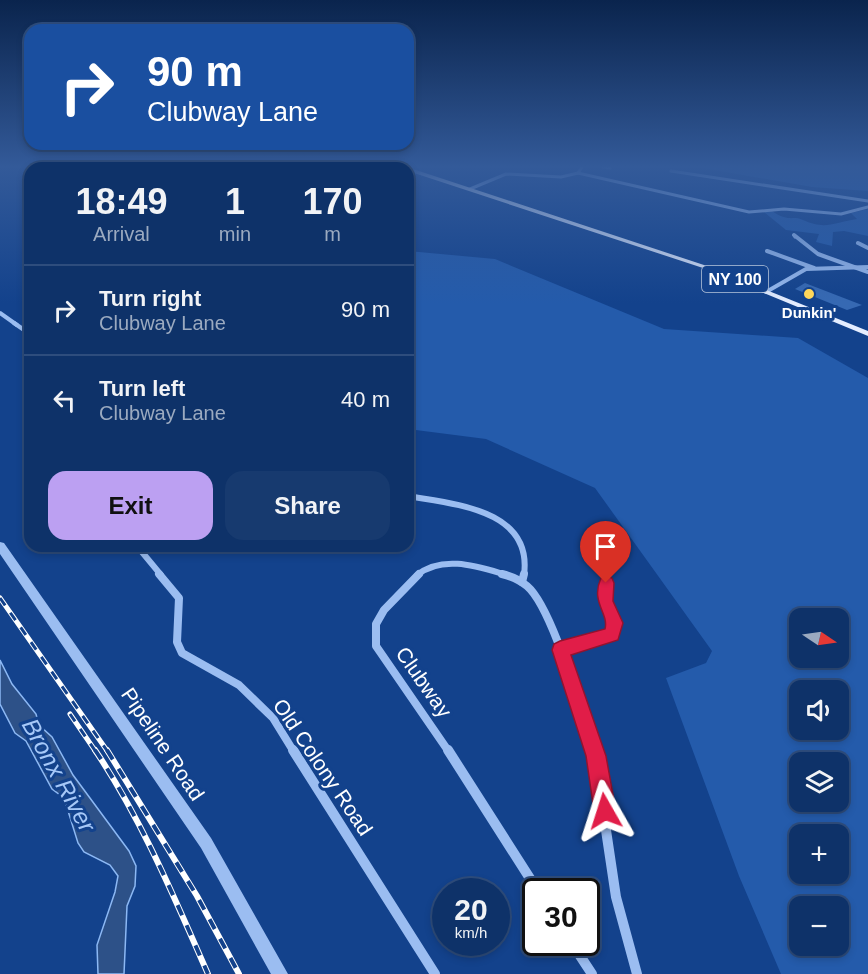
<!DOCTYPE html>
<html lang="en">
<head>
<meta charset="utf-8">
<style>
	:root { --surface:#0e3269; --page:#173a6f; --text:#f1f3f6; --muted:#9baac0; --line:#2e4d7d; --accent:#bca0f2 }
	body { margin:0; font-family:Arial,sans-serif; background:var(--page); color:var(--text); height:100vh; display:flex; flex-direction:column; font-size:22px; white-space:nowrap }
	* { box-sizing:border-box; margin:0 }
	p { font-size:20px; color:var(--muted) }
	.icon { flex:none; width:33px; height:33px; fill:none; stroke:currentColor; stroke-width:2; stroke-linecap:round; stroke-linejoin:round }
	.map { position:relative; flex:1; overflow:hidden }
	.details { position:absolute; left:24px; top:162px; width:390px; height:390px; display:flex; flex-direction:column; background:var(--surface); border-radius:18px; box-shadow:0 3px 9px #0003,0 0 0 2px var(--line) }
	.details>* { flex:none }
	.banner { position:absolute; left:24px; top:24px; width:390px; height:126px; border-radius:18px; box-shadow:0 3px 9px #0003,0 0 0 2px var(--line); background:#1a4fa0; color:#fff; overflow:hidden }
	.needle { width:39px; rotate:103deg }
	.tools { position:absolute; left:789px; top:608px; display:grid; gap:12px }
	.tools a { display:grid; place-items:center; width:60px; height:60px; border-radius:12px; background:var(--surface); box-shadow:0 3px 9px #0003,0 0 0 2px var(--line); font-size:30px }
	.speed { position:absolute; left:432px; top:878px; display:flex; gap:12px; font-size:30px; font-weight:700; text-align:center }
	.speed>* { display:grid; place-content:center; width:78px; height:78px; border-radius:50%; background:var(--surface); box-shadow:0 3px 9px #0003,0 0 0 2px var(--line); line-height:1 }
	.speed small { font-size:15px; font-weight:400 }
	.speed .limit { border:3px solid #111; border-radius:9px; background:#fff; color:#111 }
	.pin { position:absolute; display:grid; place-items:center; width:51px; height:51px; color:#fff; margin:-62px -26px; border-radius:50% 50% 50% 0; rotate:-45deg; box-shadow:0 0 6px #0007 }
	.pin .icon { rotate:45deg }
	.me { position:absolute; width:66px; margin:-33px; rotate:354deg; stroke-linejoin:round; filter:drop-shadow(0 0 4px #0008) }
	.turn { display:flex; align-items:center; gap:21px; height:126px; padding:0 24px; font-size:27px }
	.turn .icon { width:78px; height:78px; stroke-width:2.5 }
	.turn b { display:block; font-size:42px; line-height:51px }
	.eta { display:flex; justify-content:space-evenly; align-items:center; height:102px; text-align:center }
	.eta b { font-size:36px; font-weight:700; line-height:42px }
	.action { display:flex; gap:12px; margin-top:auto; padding:12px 24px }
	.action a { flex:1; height:69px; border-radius:18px; background:var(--accent); color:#111; font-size:24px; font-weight:700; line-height:69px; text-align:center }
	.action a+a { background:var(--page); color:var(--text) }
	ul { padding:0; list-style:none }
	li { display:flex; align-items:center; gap:18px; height:90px; padding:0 24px; border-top:2px solid var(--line) }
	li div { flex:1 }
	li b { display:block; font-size:22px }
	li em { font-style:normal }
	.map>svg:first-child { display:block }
	.green { fill:#245bab; fill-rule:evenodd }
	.water { fill:#2d5188; stroke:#8cb8f4; stroke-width:1.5 }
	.building { fill:#3669b3 }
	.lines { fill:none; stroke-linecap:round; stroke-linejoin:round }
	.minor-far5 { stroke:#9bbdf1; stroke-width:3 }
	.minor-far4 { stroke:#9bbdf1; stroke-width:4 }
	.minor-far3 { stroke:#9bbdf1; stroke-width:4.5 }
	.minor-far2 { stroke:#9bbdf1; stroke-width:6 }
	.minor-far1 { stroke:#9bbdf1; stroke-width:8 }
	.minor { stroke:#9bbdf1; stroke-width:10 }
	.tertiary { fill:#9bbdf1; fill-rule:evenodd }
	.primary { fill:#e4edff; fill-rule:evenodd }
	.rail-far1-casing { stroke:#fff; stroke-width:5 }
	.rail-casing { stroke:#fff; stroke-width:6 }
	.rail-far1 { stroke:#13428c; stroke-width:3; stroke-dasharray:9; stroke-linecap:butt }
	.rail { stroke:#13428c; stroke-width:4; stroke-dasharray:11; stroke-linecap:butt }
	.route { fill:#e11d48; stroke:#92132f; stroke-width:1.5 }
	.poi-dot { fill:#ffd75a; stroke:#13428c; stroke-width:2 }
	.labels { text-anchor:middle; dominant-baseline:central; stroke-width:6; stroke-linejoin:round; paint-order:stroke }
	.far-poi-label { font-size:15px; font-weight:bold; fill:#fff; stroke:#13428c }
	.shield { fill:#13428c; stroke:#b8c6dc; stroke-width:1.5 }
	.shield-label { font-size:16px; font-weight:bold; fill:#fff }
	.near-street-label { font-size:21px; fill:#fff; stroke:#13428c }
	.near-water-label { font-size:24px; font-style:italic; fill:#a6c8f8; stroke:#13428c }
</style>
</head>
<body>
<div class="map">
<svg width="868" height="974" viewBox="0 0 868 974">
	<rect width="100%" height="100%" fill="#13428c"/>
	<g class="green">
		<path d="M697,167H868V191L812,187Z"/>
		<path d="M868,209V236L844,231L833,232L832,246L816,242L819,234L786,230L764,212L772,211C790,223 792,215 803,220C826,230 832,223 857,219L851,213Z"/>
		<path d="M408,251L495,259L664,329L798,338L868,378V974H781L739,876L666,678L706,663L712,651L595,488L486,439L408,429ZM800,618H838V657H800ZM800,690H838V729H800ZM800,762H838V801H800ZM800,834H838V873H800ZM800,906H838V945H800Z"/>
	</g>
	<path class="water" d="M0,660L12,684L36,714L39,725L52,737L73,775L129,851L136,866L135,886L127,906L124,974H98L97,945L115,892L118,876L110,865L84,852L78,843L64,798L52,789L26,741L15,733L0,704Z"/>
	<path class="building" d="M805,283L862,305L847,310L795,289Z"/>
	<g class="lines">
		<g class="minor-far5">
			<path d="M603,167L610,168"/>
			<path d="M671,171L868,201"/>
			<path d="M578,173L582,167"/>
			<path d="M470,189L506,174L561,177L578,173L749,212L784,209L841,214L868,207"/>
			<path d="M794,235L795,237"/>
		</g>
		<g class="minor-far4">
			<path d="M794,235L818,254L868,272"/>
			<path d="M858,243L868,248"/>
			<path d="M767,251L814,268"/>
			<path d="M766,292L806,269L868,267"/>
			<path d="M0,313L17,325"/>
		</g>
		<path class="minor-far3" d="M14,323L30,334"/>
		<g class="minor-far2">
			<path d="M408,496C453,504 533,509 524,575"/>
			<path d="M137,546L161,575"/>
			<path d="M417,575C443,554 479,567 507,575"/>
		</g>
		<g class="minor-far1">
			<path d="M159,574L179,598L177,642L182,653L239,685L273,718L294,752"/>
			<path d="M419,574L384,610L376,624V646L449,752"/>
			<path d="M502,574C510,576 521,581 527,586C553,608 582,716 595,752"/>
			<path d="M522,582L524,574"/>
			<path d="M560,649L612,635C618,617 603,601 606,583"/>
		</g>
		<g class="minor">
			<path d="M293,750L435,974"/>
			<path d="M448,750L538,891"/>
			<path d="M594,750L616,897L637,974"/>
			<path d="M571,942L592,974"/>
		</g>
		<path class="tertiary" d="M0,542L4,543L211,838L288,974H271L201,848L0,554Z"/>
		<path class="primary" d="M406,168H410L707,266L868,331V336L703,268L408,171V168Z"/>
		<defs>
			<g id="rail-far1">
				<path d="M0,598L108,752"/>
				<path d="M70,714L96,752"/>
			</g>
			<g id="rail">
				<path d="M95,750C142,820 174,897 208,974"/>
				<path d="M107,750L197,896L239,974"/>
			</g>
		</defs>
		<use href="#rail-far1" class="rail-far1-casing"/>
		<use href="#rail" class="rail-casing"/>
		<use href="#rail-far1" class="rail-far1"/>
		<use href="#rail" class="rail"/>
	</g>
	<linearGradient id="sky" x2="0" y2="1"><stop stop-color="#0a244d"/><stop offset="0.55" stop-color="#335a99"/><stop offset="1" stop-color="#335a99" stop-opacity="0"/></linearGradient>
	<rect width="868" height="303" fill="url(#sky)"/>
	<path class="route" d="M606,576L612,578L614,583L613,601L623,623L618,640L571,655L606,756L616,811L612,818L605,821L597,818L594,811L586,756L552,650L554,644L560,641L605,629C609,613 590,602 601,578Z"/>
	<circle class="poi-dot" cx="809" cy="294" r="6"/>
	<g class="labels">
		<g class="far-poi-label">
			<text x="809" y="312">Dunkin'</text>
		</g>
		<rect class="shield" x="702" y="266" width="66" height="26" rx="4.5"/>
		<g class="shield-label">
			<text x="735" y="279">NY 100</text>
		</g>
		<g class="near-street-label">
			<text transform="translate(424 682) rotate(55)">Clubway</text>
			<text transform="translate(163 744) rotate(56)">Pipeline Road</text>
			<text transform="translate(323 767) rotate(56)">Old Colony Road</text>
		</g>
		<g class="near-water-label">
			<text transform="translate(59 775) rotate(61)">Bronx River</text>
		</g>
	</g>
</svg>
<div class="tools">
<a><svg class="needle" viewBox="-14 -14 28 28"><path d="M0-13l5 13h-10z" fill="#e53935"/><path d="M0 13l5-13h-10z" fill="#9baac0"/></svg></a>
<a><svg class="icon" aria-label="sound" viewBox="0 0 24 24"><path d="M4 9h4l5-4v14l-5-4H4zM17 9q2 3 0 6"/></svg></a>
<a><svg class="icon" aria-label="layers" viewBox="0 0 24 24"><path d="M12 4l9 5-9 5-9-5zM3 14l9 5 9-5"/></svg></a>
<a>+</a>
<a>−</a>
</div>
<div class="speed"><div>20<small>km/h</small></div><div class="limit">30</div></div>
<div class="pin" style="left:606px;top:583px;background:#d93025"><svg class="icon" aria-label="arrive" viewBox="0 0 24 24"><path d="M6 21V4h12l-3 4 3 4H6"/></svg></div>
<svg class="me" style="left:605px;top:811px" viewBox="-20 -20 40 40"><path d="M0-17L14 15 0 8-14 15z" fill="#e11d48" stroke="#fff" stroke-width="4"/></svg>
<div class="banner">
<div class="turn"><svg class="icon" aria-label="right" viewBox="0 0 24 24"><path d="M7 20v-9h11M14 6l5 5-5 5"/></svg><div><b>90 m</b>Clubway Lane</div></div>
</div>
<section class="details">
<div class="eta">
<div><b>18:49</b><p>Arrival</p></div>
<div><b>1</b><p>min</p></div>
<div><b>170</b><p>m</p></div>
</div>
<ul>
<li><svg class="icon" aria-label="right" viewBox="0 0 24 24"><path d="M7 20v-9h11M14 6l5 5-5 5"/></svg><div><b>Turn right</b><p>Clubway Lane</p></div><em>90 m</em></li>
<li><svg class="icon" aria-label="left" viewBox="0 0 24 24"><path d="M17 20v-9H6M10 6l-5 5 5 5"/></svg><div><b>Turn left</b><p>Clubway Lane</p></div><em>40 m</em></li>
</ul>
<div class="action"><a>Exit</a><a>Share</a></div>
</section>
</div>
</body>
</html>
